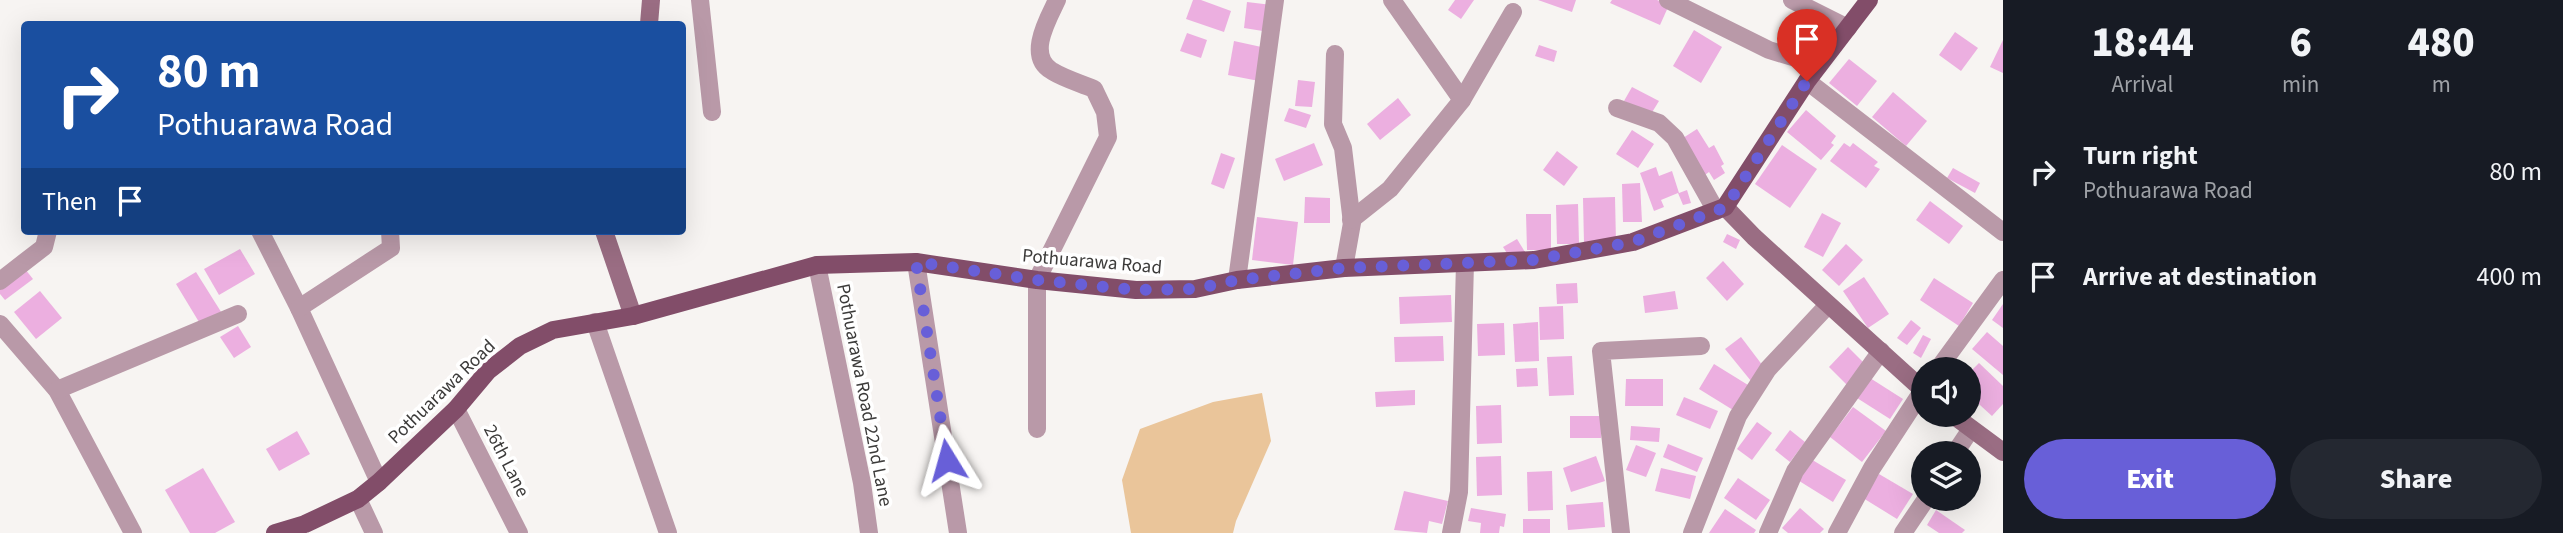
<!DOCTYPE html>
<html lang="en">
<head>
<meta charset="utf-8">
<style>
	:root { --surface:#171b24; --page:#242831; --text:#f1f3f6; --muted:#9ea1a6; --accent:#685fd8 }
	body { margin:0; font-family:"Source Sans 3",sans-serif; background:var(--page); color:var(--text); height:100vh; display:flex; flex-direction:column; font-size:26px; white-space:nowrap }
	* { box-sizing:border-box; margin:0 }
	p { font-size:23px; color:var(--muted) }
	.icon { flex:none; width:38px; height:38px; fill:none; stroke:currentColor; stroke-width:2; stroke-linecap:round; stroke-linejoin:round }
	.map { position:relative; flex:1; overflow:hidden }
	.sheet { display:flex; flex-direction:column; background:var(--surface); width:560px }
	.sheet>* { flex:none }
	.hud { position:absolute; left:21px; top:21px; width:665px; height:214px; border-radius:7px; box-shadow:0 7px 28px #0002; background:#1a4fa0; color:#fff; overflow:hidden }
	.buttons { position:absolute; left:1911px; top:357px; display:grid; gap:14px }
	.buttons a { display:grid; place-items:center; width:70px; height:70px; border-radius:50%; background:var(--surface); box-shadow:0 7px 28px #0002; font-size:35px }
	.pin { position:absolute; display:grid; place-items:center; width:60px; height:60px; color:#fff; margin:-72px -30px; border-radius:50% 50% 50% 0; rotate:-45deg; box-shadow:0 0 7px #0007 }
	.pin .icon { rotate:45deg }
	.me { position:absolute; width:77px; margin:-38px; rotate:352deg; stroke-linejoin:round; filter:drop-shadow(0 0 5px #0008) }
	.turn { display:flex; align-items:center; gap:24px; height:147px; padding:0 21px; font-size:32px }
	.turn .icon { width:91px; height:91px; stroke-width:2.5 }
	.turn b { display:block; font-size:49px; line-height:60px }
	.then { display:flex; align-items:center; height:66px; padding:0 21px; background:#0003; gap:14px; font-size:26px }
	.eta { display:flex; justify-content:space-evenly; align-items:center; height:119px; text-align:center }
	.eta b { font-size:42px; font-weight:800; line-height:49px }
	.cta { display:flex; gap:14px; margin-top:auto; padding:14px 21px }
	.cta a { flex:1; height:80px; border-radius:42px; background:var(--accent); color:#fff; font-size:28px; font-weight:800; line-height:80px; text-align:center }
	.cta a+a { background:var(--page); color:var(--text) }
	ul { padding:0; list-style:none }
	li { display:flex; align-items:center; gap:21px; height:105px; padding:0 21px }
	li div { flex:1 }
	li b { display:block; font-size:26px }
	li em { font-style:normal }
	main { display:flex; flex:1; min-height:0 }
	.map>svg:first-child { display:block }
	.green { fill:#eac59a }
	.building { fill:#ecafe0 }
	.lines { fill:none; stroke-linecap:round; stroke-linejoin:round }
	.street { stroke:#b999a8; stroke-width:18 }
	.secondary { stroke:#9a6d83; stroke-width:18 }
	.primary { stroke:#824d69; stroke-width:18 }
	.route { stroke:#685fd8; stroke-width:12; stroke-dasharray:0 21.6 }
	.labels { text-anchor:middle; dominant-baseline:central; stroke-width:7; stroke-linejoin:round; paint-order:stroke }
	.street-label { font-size:19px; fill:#3c3b3a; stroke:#fff }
</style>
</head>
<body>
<main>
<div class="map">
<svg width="2003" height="533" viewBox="0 0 2003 533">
	<rect width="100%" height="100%" fill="#f7f4f2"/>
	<path class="green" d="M1262,393L1271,441L1236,521L1233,533H1131L1122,480L1140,429L1213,402Z"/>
	<g class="building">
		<path d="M1193,0H1201L1231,11L1224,32L1186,19Z"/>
		<path d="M1455,0H1474L1461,19L1448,10Z"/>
		<path d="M1538,0H1576L1572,12Z"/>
		<path d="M1612,0H1657L1669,5L1660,25L1610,3Z"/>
		<path d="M1247,2L1272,5L1269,32L1244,28Z"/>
		<path d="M1808,24L1822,34L1807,55L1793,46Z"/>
		<path d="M1694,30L1722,47L1701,83L1673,66Z"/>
		<path d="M1955,32L1978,48L1961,71L1939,55Z"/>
		<path d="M1187,33L1207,40L1201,58L1180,51Z"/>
		<path d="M2003,40V73L1990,67Z"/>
		<path d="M1234,41L1266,48L1259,81L1228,75Z"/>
		<path d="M1539,45L1557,51L1554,62L1535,56Z"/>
		<path d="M1849,59L1877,81L1857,106L1829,83Z"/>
		<path d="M1298,80L1315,82L1312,107L1295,106Z"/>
		<path d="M1632,87L1659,101L1651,114L1624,101Z"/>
		<path d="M1893,92L1927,121L1906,146L1872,117Z"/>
		<path d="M1398,98L1411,115L1380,140L1367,124Z"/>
		<path d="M1289,108L1311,115L1306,128L1284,121Z"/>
		<path d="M1806,110L1836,136L1831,143L1834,145L1821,160L1787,132Z"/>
		<path d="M1697,129L1709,148L1714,145L1724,164L1721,166L1725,173L1714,180L1709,172L1702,177L1683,138Z"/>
		<path d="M1632,130L1654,144L1638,168L1616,154Z"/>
		<path d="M1314,143L1323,165L1284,181L1275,159Z"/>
		<path d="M1844,143L1850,147L1853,143L1878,162L1874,166L1880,169L1866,188L1830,161Z"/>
		<path d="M1782,145L1817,169L1790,208L1755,184Z"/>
		<path d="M1557,151L1578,167L1564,186L1543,170Z"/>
		<path d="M1221,153L1235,158L1224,189L1211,184Z"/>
		<path d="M1656,167L1659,176L1672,171L1679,193L1687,190L1691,203L1683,205L1678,193L1661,200L1664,207L1654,211L1640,173Z"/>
		<path d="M1953,168L1980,183L1975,193L1947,178Z"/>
		<path d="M1640,183L1642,222H1623L1622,184Z"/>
		<path d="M1305,197L1330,198V223H1304Z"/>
		<path d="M1615,197L1616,243L1584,244L1583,198Z"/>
		<path d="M1930,201L1963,226L1949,244L1916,220Z"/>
		<path d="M1578,204L1579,244H1557L1556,205Z"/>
		<path d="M1822,213L1841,223L1823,257L1804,247Z"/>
		<path d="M1526,214H1551V250H1527Z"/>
		<path d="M1257,217L1298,222L1293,265L1252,260Z"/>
		<path d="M1727,234L1740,240L1736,249L1723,242Z"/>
		<path d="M1517,239L1525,252L1512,261L1503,247Z"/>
		<path d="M1846,244L1863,260L1839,286L1822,270Z"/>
		<path d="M240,249L255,274L219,295L204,269Z"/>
		<path d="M1723,261L1744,284L1727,301L1706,278Z"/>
		<path d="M21,264L33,279L5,300L0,294V280Z"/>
		<path d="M196,272L223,315L202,327L176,284Z"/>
		<path d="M1864,277L1889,314L1868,328L1843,291Z"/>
		<path d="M1934,278L1973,303L1959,326L1920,300Z"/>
		<path d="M1577,283L1578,303L1557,304L1556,284Z"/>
		<path d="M40,291L62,318L36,339L14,312Z"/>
		<path d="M1675,291L1678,309L1645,313L1643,296Z"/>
		<path d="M1451,295L1452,322L1400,324L1399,297Z"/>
		<path d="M2003,304V328L1992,320Z"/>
		<path d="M1563,306L1564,339L1540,340L1539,307Z"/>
		<path d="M1911,320L1921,328L1907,345L1897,338Z"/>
		<path d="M1538,322L1539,361L1515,362L1513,324Z"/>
		<path d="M1504,323L1505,355L1478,356L1477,324Z"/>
		<path d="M238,326L251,347L234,358L220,337Z"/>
		<path d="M1987,332L2003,346V375L1972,349Z"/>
		<path d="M1923,335L1931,339L1921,358L1913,353Z"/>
		<path d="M1443,336L1444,361L1395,362L1394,337Z"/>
		<path d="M1741,337L1766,370L1751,381L1725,349Z"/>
		<path d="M1848,347L1866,365L1847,385L1829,367Z"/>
		<path d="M1572,356L1574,395L1549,396L1547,357Z"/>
		<path d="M1979,363L2003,386V404L1992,416L1969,395V373Z"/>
		<path d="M1714,364L1748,385L1733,410L1699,389Z"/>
		<path d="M1537,368L1538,386L1517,387L1516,369Z"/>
		<path d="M1870,378L1903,399L1890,419L1857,398Z"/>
		<path d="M1626,379H1663V406H1625Z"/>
		<path d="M1415,390V405L1376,407L1375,392Z"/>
		<path d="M1684,397L1718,411L1710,429L1676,415Z"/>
		<path d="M1501,405L1502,443L1477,444L1476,406Z"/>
		<path d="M1853,407L1886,431L1862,462L1830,437Z"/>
		<rect x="1570" y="416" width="31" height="22"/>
		<path d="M1757,422L1772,433L1752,460L1737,449Z"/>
		<path d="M1631,426L1660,428L1659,442L1630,440Z"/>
		<path d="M1790,430L1805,442L1790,462L1775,450Z"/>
		<path d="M297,431L310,454L279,471L266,449Z"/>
		<path d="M1668,444L1703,458L1697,472L1663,457Z"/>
		<path d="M1636,445L1656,453L1646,477L1626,470Z"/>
		<path d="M1501,456L1502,495L1477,496L1476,457Z"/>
		<path d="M1596,456L1605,481L1571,492L1563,468Z"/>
		<path d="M1809,458L1846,480L1833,502L1796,479Z"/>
		<path d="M203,468L235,522L215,533H190L165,490Z"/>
		<path d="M1661,468L1696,476L1690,499L1655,491Z"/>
		<path d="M1552,471L1553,510L1528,511L1527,472Z"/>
		<path d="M1879,474L1913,494L1897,519L1863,498Z"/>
		<path d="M1738,478L1770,500L1756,520L1724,498Z"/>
		<path d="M1404,491L1448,501L1442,524L1429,521L1427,533L1394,530Z"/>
		<path d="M1603,502L1605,527L1568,530L1566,505Z"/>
		<path d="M1471,508L1506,514L1504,527L1500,526L1499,533H1480L1481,523L1468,521Z"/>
		<path d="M1800,508L1824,529L1820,533H1788L1782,528Z"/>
		<path d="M1725,509L1756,530L1754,533H1709Z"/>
		<path d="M1936,510L1965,530L1962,533H1939L1927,525Z"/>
		<rect x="1523" y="519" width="27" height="14"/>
	</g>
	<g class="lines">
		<g class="street">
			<path d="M700,0L712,112"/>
			<path d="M1392,0L1462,100"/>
			<path d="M1668,0L1769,50L1819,65"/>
			<path d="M1792,0L1848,28"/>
			<path d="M1335,54L1333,124L1343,148L1352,223L1344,268"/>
			<path d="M1807,81L2003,232"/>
			<path d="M1617,108L1659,123L1675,138L1716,211"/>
			<path d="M1351,220L1390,189L1462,100L1513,12"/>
			<path d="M260,231L299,308L379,482"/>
			<path d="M916,262L958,533"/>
			<path d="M817,265L862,483L869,533"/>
			<path d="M1237,280L1275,0"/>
			<path d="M0,281L44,247L48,231"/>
			<path d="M299,308L391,248L390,231"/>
			<path d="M595,322L668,533"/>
			<path d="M0,324L57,390L133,533"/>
			<path d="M1938,369L2003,280"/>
			<path d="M57,390L238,314"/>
			<path d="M456,409L519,533"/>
			<path d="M1037,429V280L1108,137L1105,112L1094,89C1080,83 1065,79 1052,71C1026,56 1048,19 1057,0"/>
			<path d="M1955,453L1971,429"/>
			<path d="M358,499L374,533"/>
			<path d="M1451,533L1459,492L1465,263"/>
			<path d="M1621,533L1601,351L1701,346"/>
			<path d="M1692,533L1738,416L1768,369L1828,305"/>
			<path d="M1768,533L1795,471L1881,351"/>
			<path d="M1837,533L1872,468L1923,390"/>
			<path d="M1903,533L1926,499"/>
		</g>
		<g class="secondary">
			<path d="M649,24L651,0"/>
			<path d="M1725,207L1754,237L1923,390"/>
			<path d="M604,231L633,316"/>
			<path d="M1953,415L2003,452"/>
		</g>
		<path class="primary" d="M275,533L305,524L358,499L379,482L456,409L488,371L520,346L553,330L633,316L817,265L916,262L1037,280L1136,290L1195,289L1237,280L1344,268L1534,260L1633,242L1725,207L1807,81L1869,0"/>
	</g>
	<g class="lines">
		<path class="route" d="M947,460L916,262L1037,280L1136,290L1195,289L1237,280L1344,268L1534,260L1633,242L1726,207L1807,81"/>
	</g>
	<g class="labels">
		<g class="street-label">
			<text transform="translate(1092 262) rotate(5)">Pothuarawa Road</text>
			<text transform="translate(442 392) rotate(-44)">Pothuarawa Road</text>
			<text transform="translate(864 395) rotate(79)">Pothuarawa Road 22nd Lane</text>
			<text transform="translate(506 461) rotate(63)">26th Lane</text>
		</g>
	</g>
</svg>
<div class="buttons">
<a><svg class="icon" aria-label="sound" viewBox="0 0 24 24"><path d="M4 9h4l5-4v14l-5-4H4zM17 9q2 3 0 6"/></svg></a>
<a><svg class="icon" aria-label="layers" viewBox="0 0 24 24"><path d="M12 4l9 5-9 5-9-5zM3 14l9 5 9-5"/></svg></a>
</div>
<div class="pin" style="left:1807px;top:81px;background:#d93025"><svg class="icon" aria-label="arrive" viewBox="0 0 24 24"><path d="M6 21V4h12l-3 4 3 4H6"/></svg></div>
<svg class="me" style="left:947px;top:460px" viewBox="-20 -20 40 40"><path d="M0-17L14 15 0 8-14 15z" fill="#685fd8" stroke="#fff" stroke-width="4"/></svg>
<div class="hud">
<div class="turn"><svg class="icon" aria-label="right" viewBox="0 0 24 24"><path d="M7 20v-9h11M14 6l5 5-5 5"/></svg><div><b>80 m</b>Pothuarawa Road</div></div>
<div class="then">Then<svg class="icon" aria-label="arrive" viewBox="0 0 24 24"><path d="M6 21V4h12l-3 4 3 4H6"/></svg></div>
</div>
</div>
<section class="sheet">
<div class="eta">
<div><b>18:44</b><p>Arrival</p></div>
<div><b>6</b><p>min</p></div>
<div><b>480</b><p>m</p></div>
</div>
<ul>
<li><svg class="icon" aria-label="right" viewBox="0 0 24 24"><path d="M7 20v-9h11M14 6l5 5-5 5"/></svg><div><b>Turn right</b><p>Pothuarawa Road</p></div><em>80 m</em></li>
<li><svg class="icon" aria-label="arrive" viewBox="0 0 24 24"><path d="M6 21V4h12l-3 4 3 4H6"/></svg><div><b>Arrive at destination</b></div><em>400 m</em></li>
</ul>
<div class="cta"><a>Exit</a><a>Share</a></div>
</section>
</main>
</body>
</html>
